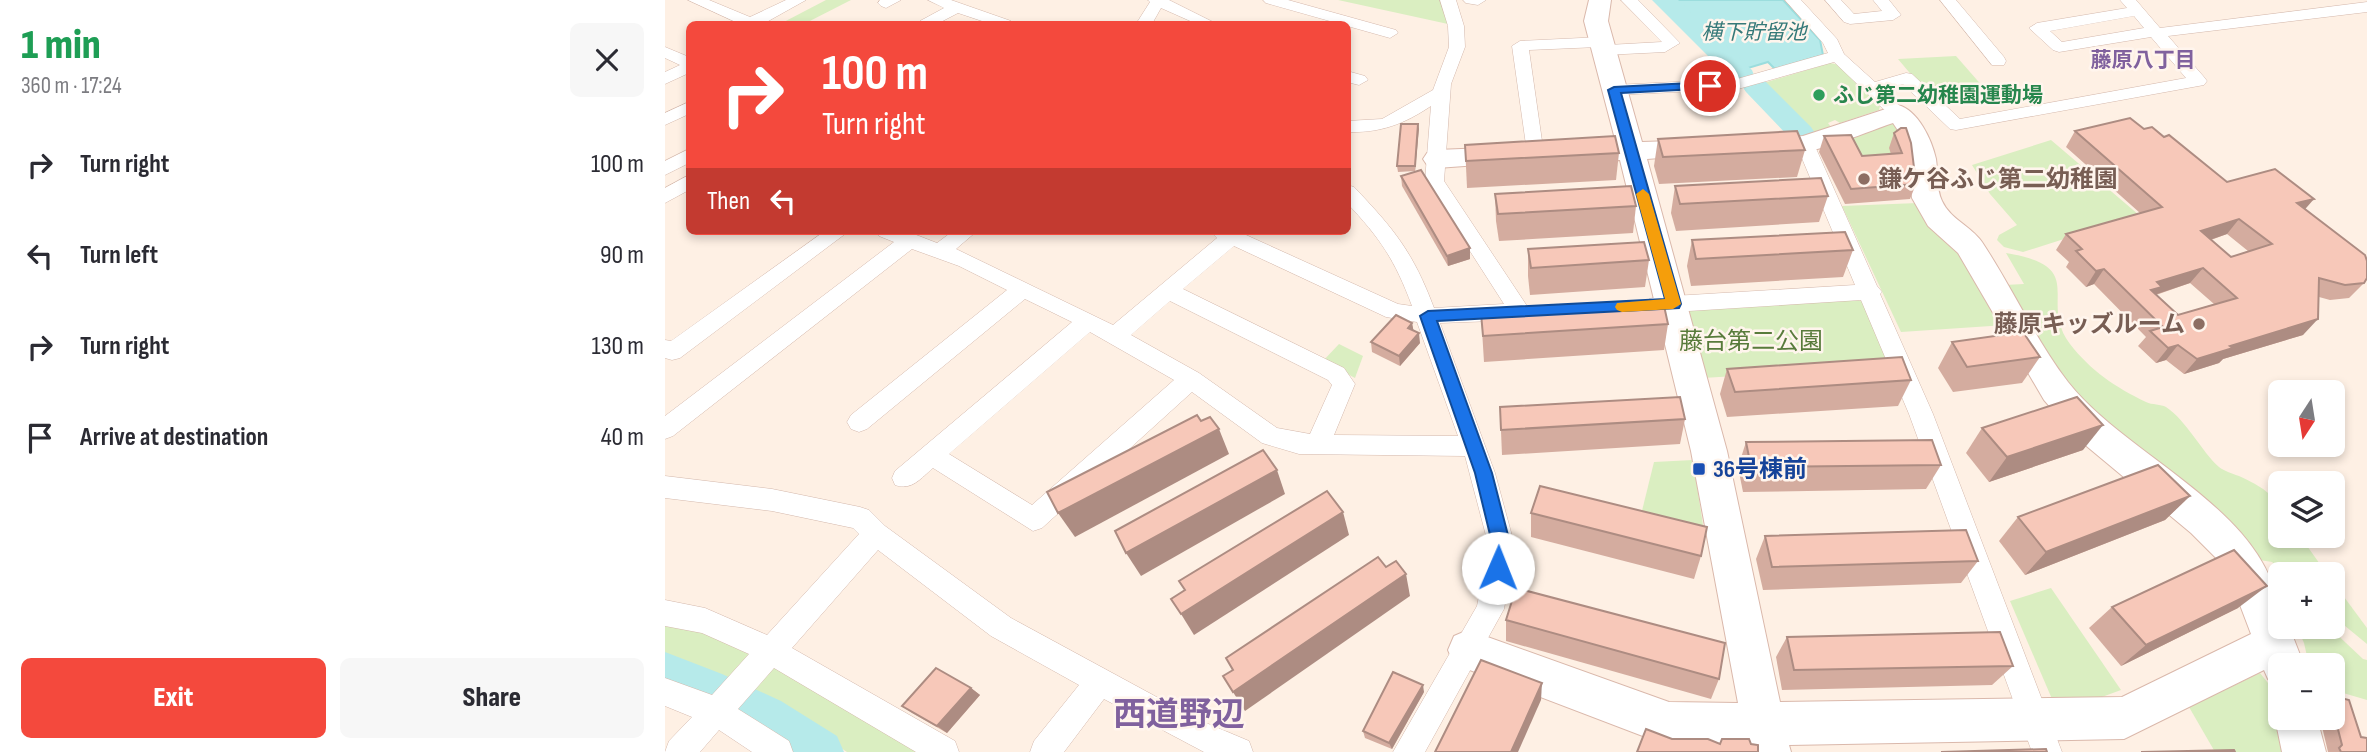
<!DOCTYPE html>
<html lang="en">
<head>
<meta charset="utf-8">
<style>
	:root { --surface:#fff; --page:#f7f7f7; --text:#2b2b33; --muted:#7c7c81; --accent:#f4493d }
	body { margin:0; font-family:"Sofia Sans Condensed","Noto Sans JP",sans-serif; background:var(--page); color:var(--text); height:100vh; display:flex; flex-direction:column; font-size:26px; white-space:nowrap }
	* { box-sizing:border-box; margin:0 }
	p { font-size:23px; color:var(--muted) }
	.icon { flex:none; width:38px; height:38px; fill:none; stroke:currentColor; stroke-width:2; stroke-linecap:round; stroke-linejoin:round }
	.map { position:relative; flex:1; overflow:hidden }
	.side { display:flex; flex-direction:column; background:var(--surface); width:665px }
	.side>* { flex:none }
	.banner { position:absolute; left:21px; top:21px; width:665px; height:214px; border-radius:10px; box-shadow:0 4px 10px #0003; background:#f4493d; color:#fff; overflow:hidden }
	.needle { width:46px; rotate:192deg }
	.fabs { position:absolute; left:1603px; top:380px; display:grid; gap:14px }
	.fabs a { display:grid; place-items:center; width:77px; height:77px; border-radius:10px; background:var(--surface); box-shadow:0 4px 10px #0003; font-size:35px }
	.pin { position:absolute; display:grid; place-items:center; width:60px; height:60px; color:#fff; margin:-30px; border:4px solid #fff; border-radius:50%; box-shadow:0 2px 7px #0007 }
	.me { position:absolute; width:77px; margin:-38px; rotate:1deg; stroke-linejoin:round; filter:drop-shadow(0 0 5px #0008) }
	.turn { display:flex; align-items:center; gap:24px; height:147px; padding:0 21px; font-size:32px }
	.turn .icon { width:91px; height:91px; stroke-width:2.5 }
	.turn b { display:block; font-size:49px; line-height:60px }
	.then { display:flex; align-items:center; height:66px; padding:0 21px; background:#0003; gap:14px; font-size:26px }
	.round { display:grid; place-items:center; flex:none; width:74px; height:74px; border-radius:10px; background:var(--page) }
	.head { display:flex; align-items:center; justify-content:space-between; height:119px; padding:0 21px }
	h1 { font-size:42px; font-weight:800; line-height:52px; color:#1e9e55 }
	.primary-button { display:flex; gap:14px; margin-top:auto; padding:14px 21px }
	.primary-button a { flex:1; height:80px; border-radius:10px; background:var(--accent); color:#fff; font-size:28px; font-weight:800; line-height:80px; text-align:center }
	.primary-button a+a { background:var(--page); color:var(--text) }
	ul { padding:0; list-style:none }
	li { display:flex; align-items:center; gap:21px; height:91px; padding:0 21px }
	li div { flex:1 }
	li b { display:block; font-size:26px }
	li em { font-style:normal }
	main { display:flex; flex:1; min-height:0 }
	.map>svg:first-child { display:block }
	.green { fill:#daeec1 }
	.water { fill:#b6eaea; stroke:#9bdddd; stroke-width:2 }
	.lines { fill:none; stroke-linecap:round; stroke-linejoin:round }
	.river { fill:#b6eaea; fill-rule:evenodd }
	.street-casing { stroke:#d4b8ac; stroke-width:1 }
	.secondary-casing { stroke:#dab8ab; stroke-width:2 }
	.street { fill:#fff; fill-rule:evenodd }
	.secondary { fill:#fff; fill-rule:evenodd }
	.wall { fill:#d4ac9f; fill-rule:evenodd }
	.shaded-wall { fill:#ad8c82 }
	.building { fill:#f7c8b9; stroke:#ad8c82; stroke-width:2; fill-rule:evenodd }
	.route { fill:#1a73e8; stroke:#114b97; stroke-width:2 }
	.slow { fill:#f59e0b }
	.leisure-dot { fill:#2e9e5b; stroke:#fff5ed; stroke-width:2.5 }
	.education-dot { fill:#8d6e63; stroke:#fff5ed; stroke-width:2.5 }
	.transit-dot { fill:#1a4fb4; stroke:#fff5ed; stroke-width:2.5 }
	.labels { text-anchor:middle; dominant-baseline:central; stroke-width:5; stroke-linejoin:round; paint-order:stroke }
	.far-water-label { font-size:21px; font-style:italic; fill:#357979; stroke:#fff5ed }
	.far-neighbourhood-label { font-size:21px; font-weight:bold; fill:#80619e; stroke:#fff5ed }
	.far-leisure-label { font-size:21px; font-weight:bold; fill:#27864d; stroke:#fff5ed; text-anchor:start }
	.education-label { font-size:24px; font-weight:bold; fill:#785e54; stroke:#fff5ed; text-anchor:start }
	.park-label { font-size:24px; fill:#587b3b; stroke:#fff5ed }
	.transit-label { font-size:24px; font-weight:bold; fill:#164399; stroke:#fff5ed; text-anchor:start }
	.near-quarter-label { font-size:33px; font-weight:bold; fill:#80619e; stroke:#fff5ed }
</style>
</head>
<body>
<main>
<section class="side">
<div class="head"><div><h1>1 min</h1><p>360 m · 17:24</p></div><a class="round"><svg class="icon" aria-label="close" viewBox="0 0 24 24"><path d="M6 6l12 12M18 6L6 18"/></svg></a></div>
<ul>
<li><svg class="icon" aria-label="right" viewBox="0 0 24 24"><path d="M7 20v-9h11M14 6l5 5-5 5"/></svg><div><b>Turn right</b></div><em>100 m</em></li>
<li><svg class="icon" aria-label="left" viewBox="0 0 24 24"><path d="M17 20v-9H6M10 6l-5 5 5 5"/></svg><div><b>Turn left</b></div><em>90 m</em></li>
<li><svg class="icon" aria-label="right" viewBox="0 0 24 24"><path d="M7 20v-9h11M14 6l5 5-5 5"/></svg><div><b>Turn right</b></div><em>130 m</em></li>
<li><svg class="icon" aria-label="arrive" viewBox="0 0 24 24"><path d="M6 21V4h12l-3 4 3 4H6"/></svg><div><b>Arrive at destination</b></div><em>40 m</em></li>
</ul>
<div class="primary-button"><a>Exit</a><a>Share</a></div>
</section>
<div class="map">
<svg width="1702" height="752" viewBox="0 0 1702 752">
	<rect width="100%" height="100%" fill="#fef0e4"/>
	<g class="green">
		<path d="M161,0H186L139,24H115Z"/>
		<path d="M673,0H778L783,24Z"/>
		<path d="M1291,56L1319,88L1282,98L1278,91L1272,92L1266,83L1254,84L1233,59Z"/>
		<path d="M1165,63L1175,65L1215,106L1214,110L1175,123L1170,120L1163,123L1166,127L1143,134L1092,85Z"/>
		<path d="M1229,121L1244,140L1226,155L1231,177L1172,140Z"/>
		<path d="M1386,140L1474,215L1358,252L1339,247L1332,240L1334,235L1352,225L1325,194L1307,165Z"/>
		<path d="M1253,203L1299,248L1341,325L1236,332L1177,206Z"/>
		<path d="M1341,253C1426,267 1372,300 1405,344C1426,371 1450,387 1481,402C1487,405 1496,404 1501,407C1521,420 1537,452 1554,467C1559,471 1568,474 1574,476C1608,492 1615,498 1615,536H1635L1662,574H1621L1607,562L1582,558L1411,405L1340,285L1359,284Z"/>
		<path d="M1193,300L1202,304L1229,366L1038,378L1023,310Z"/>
		<path d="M674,344L698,356L690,378L658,361Z"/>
		<path d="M1028,460L1040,538L974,523L989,462Z"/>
		<path d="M1668,582L1702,628V644L1668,616Z"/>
		<path d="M1386,588L1456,690L1426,701L1390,706L1345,601Z"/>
		<path d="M0,623L67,640L260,752H182L85,688L0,655Z"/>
		<path d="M1632,627H1664L1698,659L1702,660V700L1668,690V665H1644L1639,643Z"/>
		<path d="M1595,673L1603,683L1617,752H1550L1524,707Z"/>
	</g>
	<path class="water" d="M1006,0H1118L1155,40L1158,55L1110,69L1103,62L1080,69Z"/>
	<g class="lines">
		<g class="river">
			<path d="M987,0H1013L1087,70L1090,78L1099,80L1146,127L1150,133L1146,139L1136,142L1126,139L1081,92L1077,86L1078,84L1069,82Z"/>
			<path d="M0,652L57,674L116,701L172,736L179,752H115L65,723L0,694Z"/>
		</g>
		<defs>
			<g id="street">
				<path d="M23,0H44L85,17L121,0H141L98,24H75Z"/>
				<path d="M215,0H236L221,8L216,6L213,3Z"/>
				<path d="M263,0H286L346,21L348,24H326L293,13L272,24H253L255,21L279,8Z"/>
				<path d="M483,0H504L552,24H532L496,8L487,24H471L485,2Z"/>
				<path d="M598,0H623L731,30L733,33L725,38L601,3Z"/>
				<path d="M775,0H791L799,26L800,47L786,84L779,181L866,312L863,318L855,320L775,323L830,473L850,547L839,609L760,752H728L812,606L824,547L800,456L634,454L597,443L527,392L377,528L368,531L268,468C256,478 247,491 230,485L227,478L230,471L407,322L360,299L202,429L194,432L186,429L182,422L186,415L342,290L294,266L247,249L8,436L0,439V416L229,242L214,236L211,231H241L272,243L288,231H312L291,249L448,325L552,238L545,231H583L581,235L733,304L747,306C730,260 715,238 682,203V185L689,187C729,229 748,252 769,308L839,304L760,181L766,106C739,124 716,133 682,132V121L717,119L768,90L784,47L783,26ZM569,246L721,317L752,322L793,436L669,435L690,384L679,368L518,289ZM505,301L663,380L667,385L645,434L612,428L534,373L466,335ZM425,332L509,380L367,505L284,454Z"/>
				<path d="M798,0H821L813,5L801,3Z"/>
				<path d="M956,0H973L1015,43L1000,52L939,55L933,53L931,50L933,47L864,50L879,155L870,161L863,159L847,46L855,41L937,37L943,39L945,42L943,45L997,42Z"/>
				<path d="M1120,0H1136L1172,39L1179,54L1210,82L1241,73L1247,74L1295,119L1521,78L1486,37L1394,52L1388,50L1364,28L1372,23L1462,8L1455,0H1471L1495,28L1702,2V12L1503,36L1539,77L1542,81L1539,85L1291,130L1285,129L1238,84L1218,90L1242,113L1239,117H1227L1169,62L1073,89L949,95L940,90L949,85L1072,79L1163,53L1158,43ZM1469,16L1479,28L1397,42L1385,31Z"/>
				<path d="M1160,0H1176L1189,14L1217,11L1208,0H1224L1236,15L1228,20L1185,24L1179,22Z"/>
				<path d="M1275,0H1291L1339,57L1341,61L1339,65H1327Z"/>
				<path d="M0,47L24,57V73L0,84V72L15,65L0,58Z"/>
				<path d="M682,71L700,76L703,80L694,85L682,82Z"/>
				<path d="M24,102V114L0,125V113Z"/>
				<path d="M1140,138L1149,144L1212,286L1217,292L1215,294L1268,414L1397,752H1367L1244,414L1196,300L992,313L984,311L981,305L984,299L992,297L1190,285L1131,144Z"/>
				<path d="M24,149V163L0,175V161Z"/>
				<path d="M24,175V190L0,203V188Z"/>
				<path d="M160,231H184L15,358L7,360L0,358V340L6,341Z"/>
				<path d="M0,476L107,489L195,507L204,510L220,526L346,618L534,720L584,741L588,752H539L439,699L399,752H365L369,741L414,685L326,636L213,550L127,648L290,741L294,752H251L109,668L73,709L124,741L128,752H87L54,730L35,752H0L4,741L27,717L0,706V678L47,695L84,654L37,633L0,626V600L40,608L102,635L194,534L188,528L107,511L0,498Z"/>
			</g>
			<g id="secondary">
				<path d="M924,0H946L943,21L977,142L1038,140L1047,142L1051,148L1047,154L982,159L1062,451L1115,702L1457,697L1586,634L1564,576L1552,559L1526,533L1413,439L1379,400L1293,253L1263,226L1247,198L1243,157L1234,132L1228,123C1184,138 1132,164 1086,152L1082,146L1086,140L1138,136L1233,105C1253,110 1267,140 1271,159C1273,172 1271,189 1277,201C1285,219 1306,226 1317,242C1347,287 1370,339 1403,382C1465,461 1615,514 1615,626H1624L1625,629L1639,665H1615V684L1603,679L1599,670L1459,739L1124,745L1126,752H1082L1081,746H1004L789,664L783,650L789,636L803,630L1004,702L1073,703L1026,451L955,160L910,161L900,159L897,153L900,147L951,143L919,21Z"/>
				<path d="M845,147L855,150L859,156L855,162L772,168L762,165L758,159L762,153L772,150Z"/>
				<path d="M1615,704V718H1652L1661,752H1617L1610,718Z"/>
			</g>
		</defs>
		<use href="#street" class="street-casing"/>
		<use href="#secondary" class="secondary-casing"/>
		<use href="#street" class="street"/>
		<use href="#secondary" class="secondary"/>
	</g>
	<g class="wall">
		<path d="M753,124L750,171L733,172L732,166Z"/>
		<path d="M1479,129L1499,137L1562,182L1640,210L1699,283L1684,298L1665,300L1654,297L1638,335L1558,359L1554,363L1519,374L1501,360L1491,363L1473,346L1481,337L1429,284L1421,287L1401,267L1404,262L1391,250L1401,234L1475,213L1401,147L1410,131ZM1562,234L1583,251L1566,257L1546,240ZM1525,283L1549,304L1513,315L1491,295Z"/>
		<path d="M1229,133L1251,184L1245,199L1180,204L1154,152L1159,136L1197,156L1226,154L1224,148Z"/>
		<path d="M993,139L1140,150L1132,177L994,184L989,166Z"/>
		<path d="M800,145L954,153L951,180L802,188Z"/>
		<path d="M736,176L805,248V259L783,266L737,186Z"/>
		<path d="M1010,186L1163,196L1154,222L1011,231L1006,213Z"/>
		<path d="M830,194L971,206L968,233L834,241L831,221Z"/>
		<path d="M1027,240L1188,250L1178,277L1026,286L1022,266Z"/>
		<path d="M863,249L984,260L980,287L865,295L863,276Z"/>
		<path d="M816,313L1003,324L999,350L819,362Z"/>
		<path d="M747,323L748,331L755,343L735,366L707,352L706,342Z"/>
		<path d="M1287,342L1375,357L1357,383L1288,392L1273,368Z"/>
		<path d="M1062,369L1246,380L1233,406L1062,417L1055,394Z"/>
		<path d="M835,407L1020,419L1015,444L837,455Z"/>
		<path d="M1317,428L1418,450L1324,482L1301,453Z"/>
		<path d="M1081,442L1276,465L1261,489L1078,492L1073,467Z"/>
		<path d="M1525,496L1500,520L1360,575L1334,541L1353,517Z"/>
		<path d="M866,513L1036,556L1029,579L866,537Z"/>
		<path d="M1100,536L1313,561L1296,583L1098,590L1091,559Z"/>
		<path d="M1447,607L1573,608L1456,666L1424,628Z"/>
		<path d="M841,620L1054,679L1046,699L841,641Z"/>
		<path d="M1122,637L1348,666L1327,685L1117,690L1111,657Z"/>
		<path d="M306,688L315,695L282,733L247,713L237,706Z"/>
		<path d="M759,692L727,749L700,738L698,731Z"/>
		<path d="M1668,696L1696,737L1702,752H1663L1655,718H1668Z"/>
	</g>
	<g class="shaded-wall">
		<path d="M753,124L754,129L750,171V166Z"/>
		<path d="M1649,199L1635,215L1632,203Z"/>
		<path d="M1574,219L1562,234L1524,247L1536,231Z"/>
		<path d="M805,248V259L783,266L782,256Z"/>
		<path d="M1538,268L1525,283L1492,294L1486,302L1475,304L1492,282Z"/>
		<path d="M1439,269L1429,284L1421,287L1431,271Z"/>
		<path d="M1653,319L1638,335L1558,359L1554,363L1519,374L1532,359L1565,346Z"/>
		<path d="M747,323L749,333L743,328Z"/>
		<path d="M754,333L755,343L735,366L734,356Z"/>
		<path d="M1513,345L1501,360L1491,363L1503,348Z"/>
		<path d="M1438,425L1418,450L1324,482L1342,457Z"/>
		<path d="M554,429L564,454L410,537L393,513Z"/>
		<path d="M612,470L620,494L476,576L461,553Z"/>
		<path d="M1525,496L1500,520L1360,575L1381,552Z"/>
		<path d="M678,512L684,535L529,635L516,614Z"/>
		<path d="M741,574L745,596L580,711L568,692Z"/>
		<path d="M1602,586L1573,608L1456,666L1481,645Z"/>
		<path d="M877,683L876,700L853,752H846Z"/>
		<path d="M758,685L759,692L727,749L724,743Z"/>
		<path d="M306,688L315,695L282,733L272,726Z"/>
	</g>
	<g class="building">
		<path d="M1465,118L1479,129L1487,127L1499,137L1504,135L1562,182L1610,169L1649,199L1632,203L1700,255L1702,261V278L1699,283L1680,285L1654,278L1653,319L1565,346L1568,348L1532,359L1513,345L1503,348L1485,331L1498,327L1439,269L1431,271L1411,251L1417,249L1401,234L1497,207L1410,131ZM1574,219L1607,244L1566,257L1536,231ZM1538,268L1572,298L1513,315L1486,290L1497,287L1492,282Z"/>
		<path d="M736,124H753L750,166H732Z"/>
		<path d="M1236,128H1241L1246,143L1251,184L1186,189L1159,136L1186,135L1197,156L1237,153L1229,133Z"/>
		<path d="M1132,131L1140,150L998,157L993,139Z"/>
		<path d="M950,136L954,153L801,161L800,145Z"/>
		<path d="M756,170L805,248L782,256L736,176Z"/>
		<path d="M1156,178L1163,196L1015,204L1010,186Z"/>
		<path d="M966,186L971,206L833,214L830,194Z"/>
		<path d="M1180,232L1188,250L1031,259L1027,240Z"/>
		<path d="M979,242L984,260L866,268L863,249Z"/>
		<path d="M998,301L1003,324L818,336L816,313Z"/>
		<path d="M731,315L747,323L743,328L754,333L734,356L706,342Z"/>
		<path d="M1358,332L1375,357L1302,367L1287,342Z"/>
		<path d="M1237,357L1246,380L1070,392L1062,369Z"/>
		<path d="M1015,397L1020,419L836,430L835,407Z"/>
		<path d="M1412,397L1438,425L1342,457L1317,428Z"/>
		<path d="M532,415L536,421L545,417L554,429L393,513L382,492Z"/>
		<path d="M1267,440L1276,465L1086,467L1081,442Z"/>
		<path d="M598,450L612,470L461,553L450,531Z"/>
		<path d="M1493,465L1525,496L1381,552L1353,517Z"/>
		<path d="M875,486L1042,527L1036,556L866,513Z"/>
		<path d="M662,491L678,512L516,614L506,599L520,590L514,581Z"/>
		<path d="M1301,530L1313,561L1107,567L1100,536Z"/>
		<path d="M1569,550L1602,586L1481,645L1447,607Z"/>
		<path d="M713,557L721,567L731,561L741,574L568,692L558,676L568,670L561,658Z"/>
		<path d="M851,588L1060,643L1054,679L841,620Z"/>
		<path d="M1335,632L1348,666L1129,670L1122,637Z"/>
		<path d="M816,660L877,683L846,752H770Z"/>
		<path d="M271,668L306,688L272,726L237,706Z"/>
		<path d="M728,672L758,685L724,743L698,731Z"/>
		<path d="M1668,696L1684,700L1696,737L1702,738V752H1676L1674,748L1677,745L1668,710Z"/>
		<path d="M981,729L1007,739H1043L1055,744L1057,739H1084L1086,744L1093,745V752H972Z"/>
		<path d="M1381,749L1382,752H1276Z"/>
		<path d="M1569,750L1570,752H1476Z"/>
	</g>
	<path class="route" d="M1045,82L1050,83V88L956,93L1016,304L1014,308L772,321L827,473L846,547L840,574L833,576L827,574L824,568L828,547L810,473L755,316L763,311L1000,299L943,90L949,87Z"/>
	<path class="slow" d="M978,189L984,194L1016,304L1008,309L957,312L952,310L950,307L952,303L1000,299L971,194Z"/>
	<circle class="leisure-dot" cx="1154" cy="95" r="7"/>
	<g class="education-dot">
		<circle cx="1199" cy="179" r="7"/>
		<circle cx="1534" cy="324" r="7"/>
	</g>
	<rect class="transit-dot" x="1027" y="462" width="14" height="14" rx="3.5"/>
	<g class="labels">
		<g class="far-water-label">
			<text x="1089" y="32">横下貯留池</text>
		</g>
		<g class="far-neighbourhood-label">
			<text x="1478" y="60">藤原八丁目</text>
		</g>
		<g class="far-leisure-label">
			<text x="1168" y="95">ふじ第二幼稚園運動場</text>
		</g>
		<g class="education-label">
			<text x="1213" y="179">鎌ケ谷ふじ第二幼稚園</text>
			<text x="1520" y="324" text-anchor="end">藤原キッズルーム</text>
		</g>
		<g class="park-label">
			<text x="1086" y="341">藤台第二公園</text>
		</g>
		<g class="transit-label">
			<text x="1048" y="469">36号棟前</text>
		</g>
		<g class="near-quarter-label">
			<text x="514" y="715">西道野辺</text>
		</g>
	</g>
</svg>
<div class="fabs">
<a><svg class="needle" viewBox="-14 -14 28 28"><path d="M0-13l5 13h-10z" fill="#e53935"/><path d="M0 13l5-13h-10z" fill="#7c7c81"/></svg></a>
<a><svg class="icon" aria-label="layers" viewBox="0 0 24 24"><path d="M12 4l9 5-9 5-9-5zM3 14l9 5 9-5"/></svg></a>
<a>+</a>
<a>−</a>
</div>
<div class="pin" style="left:1045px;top:86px;background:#d93025"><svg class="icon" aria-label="arrive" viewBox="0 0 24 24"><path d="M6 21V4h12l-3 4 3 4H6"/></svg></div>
<svg class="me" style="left:833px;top:568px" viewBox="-20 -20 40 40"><circle r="19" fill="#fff"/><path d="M0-13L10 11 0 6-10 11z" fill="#1a73e8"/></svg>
<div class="banner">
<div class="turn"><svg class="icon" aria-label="right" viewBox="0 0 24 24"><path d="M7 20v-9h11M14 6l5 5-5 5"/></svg><div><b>100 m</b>Turn right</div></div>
<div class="then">Then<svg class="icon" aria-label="left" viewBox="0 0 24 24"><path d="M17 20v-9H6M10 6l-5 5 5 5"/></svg></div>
</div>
</div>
</main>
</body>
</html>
